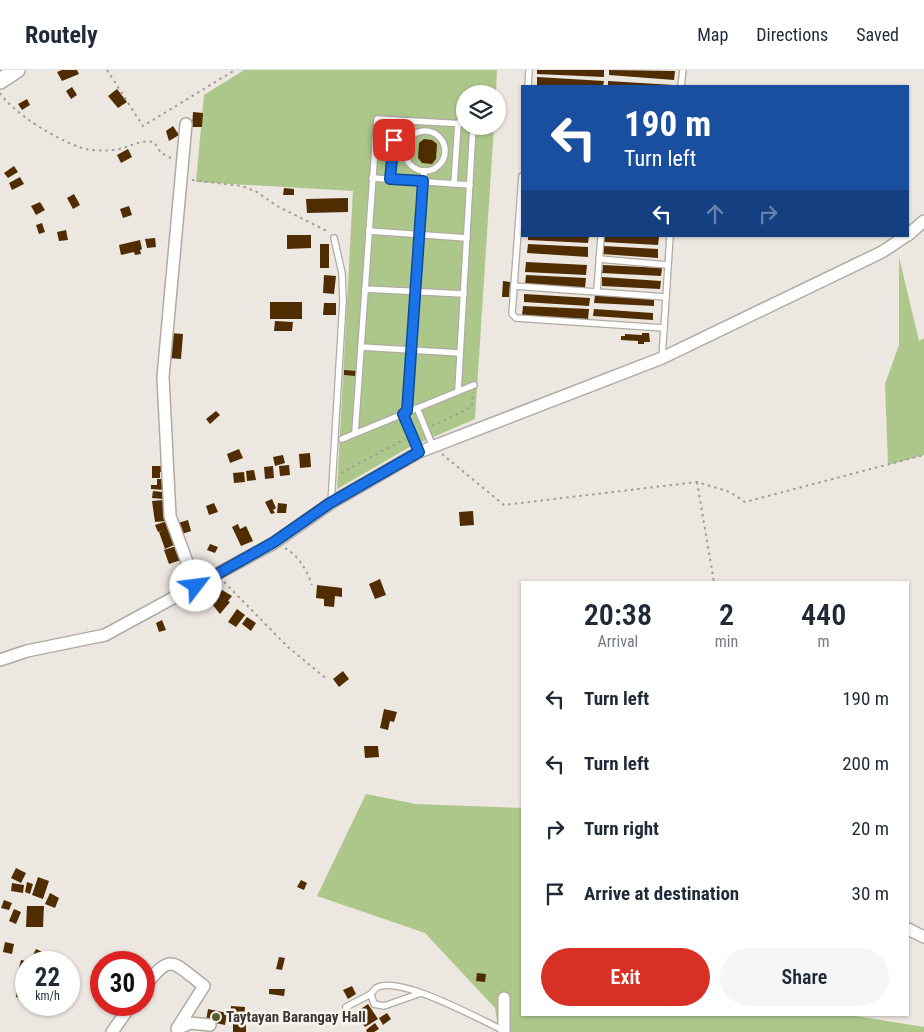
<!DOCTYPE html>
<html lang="en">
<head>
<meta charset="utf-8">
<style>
	:root { --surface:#fff; --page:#f6f6f7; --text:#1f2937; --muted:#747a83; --line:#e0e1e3; --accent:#d93025 }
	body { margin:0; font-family:"Roboto Condensed",sans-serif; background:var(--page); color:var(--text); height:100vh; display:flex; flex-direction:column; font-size:19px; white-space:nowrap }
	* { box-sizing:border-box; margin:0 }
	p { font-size:16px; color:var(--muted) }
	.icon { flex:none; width:28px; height:28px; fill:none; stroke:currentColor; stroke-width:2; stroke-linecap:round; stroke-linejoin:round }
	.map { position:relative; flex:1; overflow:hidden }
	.side { position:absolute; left:521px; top:511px; width:388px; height:435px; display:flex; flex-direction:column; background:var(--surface); border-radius:0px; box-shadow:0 1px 4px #0004 }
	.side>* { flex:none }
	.banner { position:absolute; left:521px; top:15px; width:388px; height:152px; border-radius:0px; box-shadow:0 1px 4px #0004; background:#1a4fa0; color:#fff; overflow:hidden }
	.tools { position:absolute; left:456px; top:15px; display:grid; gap:10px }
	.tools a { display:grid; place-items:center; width:50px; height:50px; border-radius:50%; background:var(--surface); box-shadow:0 1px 4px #0004; font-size:25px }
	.speed { position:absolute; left:15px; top:881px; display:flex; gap:10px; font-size:25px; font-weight:700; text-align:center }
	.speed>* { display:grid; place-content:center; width:65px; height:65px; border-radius:50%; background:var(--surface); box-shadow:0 1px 4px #0004; line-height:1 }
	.speed small { font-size:12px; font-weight:400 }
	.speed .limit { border:8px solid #d22; background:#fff; color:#111 }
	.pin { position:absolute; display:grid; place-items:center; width:42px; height:42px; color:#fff; margin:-21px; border-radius:10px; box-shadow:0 2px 8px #0006 }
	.me { position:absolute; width:55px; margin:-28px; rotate:60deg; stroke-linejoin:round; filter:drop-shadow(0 0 4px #0008) }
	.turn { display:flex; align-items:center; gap:18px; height:105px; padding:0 20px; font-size:22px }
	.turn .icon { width:65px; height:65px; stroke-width:2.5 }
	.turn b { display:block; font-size:35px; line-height:42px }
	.lanes { display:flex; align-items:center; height:48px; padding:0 20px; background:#0003; justify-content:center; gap:25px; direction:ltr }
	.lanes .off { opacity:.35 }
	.eta { display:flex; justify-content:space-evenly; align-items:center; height:85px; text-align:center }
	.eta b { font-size:30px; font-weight:600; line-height:35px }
	.button { display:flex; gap:10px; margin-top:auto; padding:10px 20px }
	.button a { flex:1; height:58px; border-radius:30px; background:var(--accent); color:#fff; font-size:20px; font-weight:600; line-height:58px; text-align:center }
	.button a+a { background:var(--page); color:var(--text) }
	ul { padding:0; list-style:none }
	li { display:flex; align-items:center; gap:15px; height:65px; padding:0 20px }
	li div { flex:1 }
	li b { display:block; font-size:19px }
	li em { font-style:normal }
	header { display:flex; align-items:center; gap:30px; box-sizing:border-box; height:70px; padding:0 25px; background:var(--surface); border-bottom:1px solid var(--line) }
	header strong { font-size:24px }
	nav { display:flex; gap:28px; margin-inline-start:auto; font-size:18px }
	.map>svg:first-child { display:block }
	.green { fill:#adc78b }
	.building { fill:#4f2d00 }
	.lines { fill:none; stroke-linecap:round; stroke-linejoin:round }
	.lane-casing { stroke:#b0aaa4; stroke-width:8 }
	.street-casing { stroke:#b0aaa4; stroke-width:14 }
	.secondary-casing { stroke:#b0aaa4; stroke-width:18 }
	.path { stroke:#a09c97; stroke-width:2; stroke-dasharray:2.5 4; stroke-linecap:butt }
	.lane { stroke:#fff; stroke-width:5.5 }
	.street { stroke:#fff; stroke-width:11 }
	.secondary { stroke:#fff; stroke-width:15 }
	.route-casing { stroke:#114b97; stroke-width:12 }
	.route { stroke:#1a73e8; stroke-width:9 }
	.poi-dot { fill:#595d2b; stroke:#faf4ee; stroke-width:2 }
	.labels { text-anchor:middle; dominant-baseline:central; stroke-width:5; stroke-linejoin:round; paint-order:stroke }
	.poi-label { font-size:15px; font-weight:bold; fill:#3a3835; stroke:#faf4ee; text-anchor:start }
</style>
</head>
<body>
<header>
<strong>Routely</strong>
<nav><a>Map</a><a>Directions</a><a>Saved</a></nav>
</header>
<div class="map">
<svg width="924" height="962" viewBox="0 0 924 962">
	<rect width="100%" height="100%" fill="#ede7e1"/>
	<g class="green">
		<path d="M244,0H497L496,24H465V56H494L475,349L408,378L337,419L353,121L196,112L204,25Z"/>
		<path d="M899,187L919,271L924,268V385L888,395L885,314L899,275Z"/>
		<path d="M366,724L416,734L522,738V945H850L924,957V962H499L495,938L425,863L317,826Z"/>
	</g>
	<g class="building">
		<path d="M62,0H77L79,4L62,11L57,2Z"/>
		<path d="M537,0H604V7L537,4Z"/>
		<path d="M609,0L675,1L674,10L609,5Z"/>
		<path d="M537,7L604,11L603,16H537Z"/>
		<path d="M608,11L673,15V16H608Z"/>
		<path d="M72,17L77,25L71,29L66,21Z"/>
		<path d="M117,19L127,32L118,38L108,26Z"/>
		<path d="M27,29L30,35L22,40L18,34Z"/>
		<path d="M193,42L203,43L202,57H192Z"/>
		<path d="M173,56L179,65L169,71L166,61Z"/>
		<path d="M424,69L432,70L437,74L436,89L432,94L422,93L418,88L419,73Z"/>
		<path d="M128,79L132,87L121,93L117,85Z"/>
		<path d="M14,96L18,102L8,108L4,103Z"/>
		<path d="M20,107L24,114L12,120L9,113Z"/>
		<path d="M284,118L294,119V125H283Z"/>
		<path d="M74,124L80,135L73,139L67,128Z"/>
		<path d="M348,128V142L307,143L306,129Z"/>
		<path d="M40,132L45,140L36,145L31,136Z"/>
		<path d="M129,136L132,145L123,148L120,139Z"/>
		<path d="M42,153L45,162L39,164L36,155Z"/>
		<path d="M66,160L68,170L59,171L57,162Z"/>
		<path d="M287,165H311V178L287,179Z"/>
		<path d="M528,166H589L588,173L528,170Z"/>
		<path d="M604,166L659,167L658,175L604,172Z"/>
		<path d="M155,168L156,177L147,178L145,169Z"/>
		<path d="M140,170L142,179L140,180L141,184L135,185L134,182L121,185L119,175Z"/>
		<rect x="320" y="174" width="9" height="24"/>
		<path d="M528,174L588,177V187L527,183Z"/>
		<path d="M603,176L658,179V188L602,184Z"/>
		<path d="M526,192L587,195L586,205L525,202Z"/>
		<path d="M603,195L662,198L661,206L602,203Z"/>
		<path d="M324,205L336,206L334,224L323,223Z"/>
		<path d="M526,205L586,208L585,218L525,215Z"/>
		<path d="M602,207L661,211L660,219L602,216Z"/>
		<path d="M503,211L510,212L509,227H502Z"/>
		<path d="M524,224L590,228L589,236L524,232Z"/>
		<path d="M595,225L654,229V236L594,233Z"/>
		<rect x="270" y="232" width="32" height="17"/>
		<path d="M324,233H336V245H323Z"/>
		<path d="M523,236L589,239L588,249L522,246Z"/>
		<path d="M594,239L653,243V250L593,246Z"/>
		<path d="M275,251L293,252L292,261H274Z"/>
		<path d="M170,263L183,264L181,289L168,288Z"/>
		<path d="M642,263H649L650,272H644V274H638V271L621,270V266H625V264L642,265Z"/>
		<path d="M344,300L356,301V306L344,305Z"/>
		<path d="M216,341L220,345L210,354L206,349Z"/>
		<path d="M239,379L243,388L230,393L227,384Z"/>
		<path d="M310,383L311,397L300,398L299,384Z"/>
		<path d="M283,385L285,393L275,396L273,387Z"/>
		<path d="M289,395L290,405L280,406L279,396Z"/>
		<path d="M152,396H163V402H160V408H152Z"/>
		<path d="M273,396L274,408L265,409L264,397Z"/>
		<path d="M254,400L256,410L247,411L246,401Z"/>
		<path d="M244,402L245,412L234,413L233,403Z"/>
		<path d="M157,409H164V420L151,419V415H157Z"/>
		<path d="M153,421L163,422V429L152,428Z"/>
		<path d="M272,429L276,438L273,440L275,443L271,444L265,432Z"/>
		<path d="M164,430L170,458L168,459L174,475L165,479L159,462L164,460L158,462L155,455L167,451L155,452L152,431Z"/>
		<path d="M214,433L218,442L209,445L206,436Z"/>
		<path d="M278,433L287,434L286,443H277Z"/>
		<path d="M473,441L474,455L460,456L459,442Z"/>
		<path d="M188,450L191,461L182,464L178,453Z"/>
		<path d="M238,454L240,459L246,456L253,471L241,476L232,457Z"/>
		<path d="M210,474L218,477L215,483L207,480Z"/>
		<path d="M176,476L181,490L169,494L164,480Z"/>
		<path d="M380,509L386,525L375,529L369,514Z"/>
		<path d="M209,514L219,524L211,532L201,523Z"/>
		<path d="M317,515L342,518V527L335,526L334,537L324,536V529L316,528Z"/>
		<path d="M222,520L232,526L228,531L230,532L220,544L212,534Z"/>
		<path d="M237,539L245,545L236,557L228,552Z"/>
		<path d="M247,547L256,553L251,561L242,554Z"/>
		<path d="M162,550L166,560L159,562L156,553Z"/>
		<path d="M343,601L349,609L339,617L333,609Z"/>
		<path d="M384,639L397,642L394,652L390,651L388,660L380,658Z"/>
		<path d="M364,676H378L379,687L365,688Z"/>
		<path d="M16,798L26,803L21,813L11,808Z"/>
		<path d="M38,807L49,811L43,829L32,825Z"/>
		<path d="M301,810L307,813L304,820L297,817Z"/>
		<path d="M27,812L33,814L30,824L25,822Z"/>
		<path d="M12,813L24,815L23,823L11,821Z"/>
		<path d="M50,823L59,828L55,838L45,834Z"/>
		<path d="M4,830L12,833L9,840L1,838Z"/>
		<path d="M27,836H44L43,857H26Z"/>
		<path d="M14,839L21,842L16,854L9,851Z"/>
		<path d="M5,872L14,874L12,884L3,882Z"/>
		<path d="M36,879L47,884L45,890L33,885Z"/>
		<path d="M279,887L285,888L282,900L276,899Z"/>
		<path d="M21,890L26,891V904L18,902Z"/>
		<path d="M477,903L486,904L485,912L476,911Z"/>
		<path d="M352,916L356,924L348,929L343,920Z"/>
		<path d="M269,919H285L284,926L269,924Z"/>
		<path d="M17,921L26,922L25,929L16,927Z"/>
		<path d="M368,934L378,949L365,957L355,943Z"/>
		<path d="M231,936L245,937L244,951L230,950Z"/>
		<path d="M208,939L227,943L225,955L206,951Z"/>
		<path d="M387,943L391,949L383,955L379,948Z"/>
		<path d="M375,953L379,959L374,962H367L366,960Z"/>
		<rect x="233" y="954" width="13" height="8"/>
	</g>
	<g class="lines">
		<defs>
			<g id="lane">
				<path d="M528,16L529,0"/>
				<path d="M681,16L683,0"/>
				<circle cx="425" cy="81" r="20"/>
				<path d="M522,106L512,244L516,248L664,258"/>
				<path d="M372,108L470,115"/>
				<path d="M390,109L396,50"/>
				<path d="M454,114L458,53"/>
				<path d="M369,161L467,168"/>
				<path d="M599,189L668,195"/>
				<path d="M514,216L666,227"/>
				<path d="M365,219L464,224"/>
				<path d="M597,221L601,166"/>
				<path d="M361,277L460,283"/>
				<path d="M662,288L670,166"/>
				<path d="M458,321L473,56"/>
				<path d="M417,338L433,377"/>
				<path d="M407,341L424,101"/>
				<path d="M403,344L419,382"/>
				<path d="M355,363L377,49L465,54"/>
				<path d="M342,369L474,315"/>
				<path d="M331,433L343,231L342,203L334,168"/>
				<path d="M421,923L384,936L374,934L371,924C372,922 374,920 376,918C399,904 480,950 503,960"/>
				<path d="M346,937L371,924"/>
			</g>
			<g id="street">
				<path d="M186,54L163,307L170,446L196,516"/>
				<path d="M908,165L924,151"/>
				<path d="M0,590L27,581L105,565L274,473L331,433L419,382L662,288L882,182L906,166"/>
				<path d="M908,859L924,867"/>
				<path d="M144,918C171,881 172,892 204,916L178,957"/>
				<path d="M504,928V962"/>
				<path d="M177,959L190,953L210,955"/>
				<path d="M112,962L131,935"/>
			</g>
			<path id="secondary" d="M0,11L17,0"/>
		</defs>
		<use href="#lane" class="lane-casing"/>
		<use href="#street" class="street-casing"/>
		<use href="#secondary" class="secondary-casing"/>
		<g class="path">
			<path d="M107,0L143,56L235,0"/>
			<path d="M0,23C13,43 56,69 79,77C90,81 102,81 113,80C128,79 138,69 154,72L161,83L173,89"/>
			<path d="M192,110L242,116L257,122L277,136L329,162"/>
			<path d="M432,356L472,337L473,322"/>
			<path d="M442,384L504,435L697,412L730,422L745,432L924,385"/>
			<path d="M341,403L405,369"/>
			<path d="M697,412L714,512"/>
			<path d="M285,478C299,486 306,499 312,515"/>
			<path d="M224,512L288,577L328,610"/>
		</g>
		<use href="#lane" class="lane"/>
		<use href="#street" class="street"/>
		<use href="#secondary" class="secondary"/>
	</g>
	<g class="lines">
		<defs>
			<path id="route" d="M196,516L274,472L330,433L419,382L403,344L407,341L423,111L390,109L394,70"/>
		</defs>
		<use href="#route" class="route-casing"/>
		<use href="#route" class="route"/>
	</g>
	<circle class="poi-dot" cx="216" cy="947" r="5"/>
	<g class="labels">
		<g class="poi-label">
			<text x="226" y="947">Taytayan Barangay Hall</text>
		</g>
	</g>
</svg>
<div class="tools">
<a><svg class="icon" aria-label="layers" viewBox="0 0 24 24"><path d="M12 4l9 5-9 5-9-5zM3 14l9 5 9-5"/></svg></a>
</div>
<div class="speed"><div>22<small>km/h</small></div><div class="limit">30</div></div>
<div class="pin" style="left:394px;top:70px;background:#d93025"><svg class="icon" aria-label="arrive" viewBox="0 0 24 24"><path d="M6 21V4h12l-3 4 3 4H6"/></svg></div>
<svg class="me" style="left:196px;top:516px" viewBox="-20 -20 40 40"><circle r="19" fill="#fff"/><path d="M0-13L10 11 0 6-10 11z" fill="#1a73e8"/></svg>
<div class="banner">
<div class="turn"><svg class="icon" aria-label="left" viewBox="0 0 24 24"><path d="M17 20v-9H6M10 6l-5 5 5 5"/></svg><div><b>190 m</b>Turn left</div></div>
<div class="lanes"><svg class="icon" aria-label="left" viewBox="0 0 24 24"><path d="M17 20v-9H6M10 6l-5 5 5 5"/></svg><svg class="icon off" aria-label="ahead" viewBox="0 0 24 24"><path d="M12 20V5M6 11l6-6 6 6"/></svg><svg class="icon off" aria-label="right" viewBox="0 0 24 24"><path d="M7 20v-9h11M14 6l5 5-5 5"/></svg></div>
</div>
<section class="side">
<div class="eta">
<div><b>20:38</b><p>Arrival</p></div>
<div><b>2</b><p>min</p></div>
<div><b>440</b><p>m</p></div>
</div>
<ul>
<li><svg class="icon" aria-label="left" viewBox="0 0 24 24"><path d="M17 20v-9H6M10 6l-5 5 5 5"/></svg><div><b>Turn left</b></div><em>190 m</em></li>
<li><svg class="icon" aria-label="left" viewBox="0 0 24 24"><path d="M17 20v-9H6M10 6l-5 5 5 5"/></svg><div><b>Turn left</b></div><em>200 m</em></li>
<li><svg class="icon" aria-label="right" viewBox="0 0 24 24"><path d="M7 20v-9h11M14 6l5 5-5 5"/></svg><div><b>Turn right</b></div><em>20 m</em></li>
<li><svg class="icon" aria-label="arrive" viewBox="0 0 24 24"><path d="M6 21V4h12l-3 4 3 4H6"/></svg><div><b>Arrive at destination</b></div><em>30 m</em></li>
</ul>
<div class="button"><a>Exit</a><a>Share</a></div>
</section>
</div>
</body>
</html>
